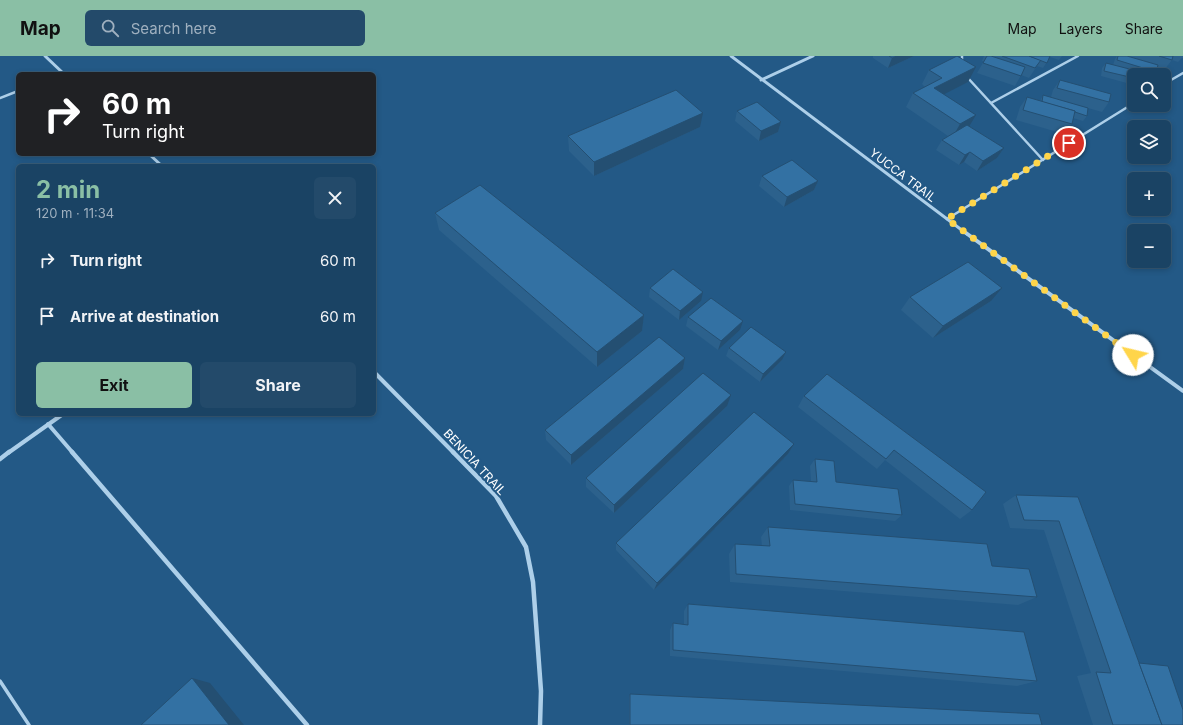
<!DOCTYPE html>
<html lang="en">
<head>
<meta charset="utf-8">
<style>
	:root { --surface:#1a4364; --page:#234a6a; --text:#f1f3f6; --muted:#9fb0bf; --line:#385c78; --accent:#8abfa5 }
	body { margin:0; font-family:Inter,sans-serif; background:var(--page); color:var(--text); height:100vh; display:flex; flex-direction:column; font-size:15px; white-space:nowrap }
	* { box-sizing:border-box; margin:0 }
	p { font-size:13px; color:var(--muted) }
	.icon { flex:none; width:22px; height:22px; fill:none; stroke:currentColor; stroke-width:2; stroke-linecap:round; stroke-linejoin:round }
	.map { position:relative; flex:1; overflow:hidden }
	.details { position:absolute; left:16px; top:108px; width:360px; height:252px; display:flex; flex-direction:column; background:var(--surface); border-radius:6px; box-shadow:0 2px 6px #0003,0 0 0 1px var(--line) }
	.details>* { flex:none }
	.hud { position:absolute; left:16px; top:16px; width:360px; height:84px; border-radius:6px; box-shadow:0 2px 6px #0003,0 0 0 1px var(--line); background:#202124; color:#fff; overflow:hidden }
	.tools { position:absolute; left:1127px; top:12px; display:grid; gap:8px }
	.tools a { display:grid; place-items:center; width:44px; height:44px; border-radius:6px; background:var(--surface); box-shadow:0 2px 6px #0003,0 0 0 1px var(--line); font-size:20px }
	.pin { position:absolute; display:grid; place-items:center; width:34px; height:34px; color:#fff; margin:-17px; border:2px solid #fff; border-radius:50%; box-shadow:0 1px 4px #0007 }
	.me { position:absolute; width:44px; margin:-22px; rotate:306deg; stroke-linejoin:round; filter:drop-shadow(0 0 3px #0008) }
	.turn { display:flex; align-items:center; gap:14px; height:84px; padding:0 20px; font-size:18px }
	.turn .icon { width:52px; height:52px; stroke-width:2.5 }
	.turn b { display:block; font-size:28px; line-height:34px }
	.round { display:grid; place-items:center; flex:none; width:42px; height:42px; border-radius:6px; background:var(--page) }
	.headline { display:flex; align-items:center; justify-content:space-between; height:68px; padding:0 20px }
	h1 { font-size:24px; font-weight:700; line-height:30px; color:var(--accent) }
	.action { display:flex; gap:8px; margin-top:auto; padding:8px 20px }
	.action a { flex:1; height:46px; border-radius:6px; background:var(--accent); color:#111; font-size:16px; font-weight:700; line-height:46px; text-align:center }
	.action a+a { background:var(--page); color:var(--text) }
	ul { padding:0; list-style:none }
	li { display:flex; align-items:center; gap:12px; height:56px; padding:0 20px }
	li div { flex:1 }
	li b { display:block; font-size:15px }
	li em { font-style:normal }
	header { display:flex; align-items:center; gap:24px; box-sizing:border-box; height:56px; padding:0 20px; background:var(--accent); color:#111 }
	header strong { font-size:19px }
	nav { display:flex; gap:22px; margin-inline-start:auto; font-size:14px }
	.search { width:280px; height:36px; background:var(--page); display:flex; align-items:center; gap:10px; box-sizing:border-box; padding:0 14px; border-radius:6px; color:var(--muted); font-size:15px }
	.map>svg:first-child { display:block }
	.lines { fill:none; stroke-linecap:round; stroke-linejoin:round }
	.service-far1 { stroke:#adcfe9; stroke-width:2.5 }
	.service { stroke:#adcfe9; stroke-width:3.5 }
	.minor-far2 { stroke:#adcfe9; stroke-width:3 }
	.minor-far1 { stroke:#adcfe9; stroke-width:4 }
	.minor { stroke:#adcfe9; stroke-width:4.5 }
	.wall { fill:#2c618c }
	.shaded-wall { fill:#244f72 }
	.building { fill:#3371a3; stroke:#244f72 }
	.route { stroke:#ffd54a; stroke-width:7; stroke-dasharray:0 12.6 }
	.labels { text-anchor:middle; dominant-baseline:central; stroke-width:4; stroke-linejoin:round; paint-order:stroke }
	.street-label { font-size:12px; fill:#fff; stroke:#235986 }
</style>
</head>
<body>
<header>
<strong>Map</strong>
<div class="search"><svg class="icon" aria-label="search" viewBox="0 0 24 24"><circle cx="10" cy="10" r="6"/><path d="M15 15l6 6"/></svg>Search here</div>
<nav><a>Map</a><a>Layers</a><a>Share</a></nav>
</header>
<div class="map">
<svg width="1183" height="669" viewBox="0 0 1183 669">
	<rect width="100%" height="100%" fill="#235986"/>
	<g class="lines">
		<g class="service-far1">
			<path d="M962,0V7"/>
			<path d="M967,21L1043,104"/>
			<path d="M1164,28L1183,17"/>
			<path d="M0,42L18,35"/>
			<path d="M991,47L1078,0"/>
			<path d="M947,163L1134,47"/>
		</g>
		<path class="service" d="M0,625L29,669"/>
		<g class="minor-far2">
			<path d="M45,0L64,18"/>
			<path d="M731,0L967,178"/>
			<path d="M761,24L813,0"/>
			<path d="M149,98L162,110"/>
		</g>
		<g class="minor-far1">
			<path d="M966,177L1183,335"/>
			<path d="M374,316L454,397"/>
			<path d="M48,368L73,397"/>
			<path d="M8,397L63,358"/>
		</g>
		<g class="minor">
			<path d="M72,396L307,669"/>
			<path d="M453,396L496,440L526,491L533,526L541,635L540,669"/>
			<path d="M0,403L9,396"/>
		</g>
	</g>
	<g class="wall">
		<path d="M873,0H914L888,12L873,2Z"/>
		<path d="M984,0H1062L1059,4L1050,1L1043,12L1037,10L1029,22L1021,19L1015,30L977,17L984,5H982Z"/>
		<path d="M1117,0H1183V2H1182L1178,6L1172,4L1164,14L1157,12L1156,16L1153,19H1134V29L1101,20L1102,12L1106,7L1113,9L1115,3Z"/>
		<path d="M929,14L968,26L943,38L969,70L1004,92L997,102L977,115L964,106L959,109L936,94L942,84L948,80L906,51L913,37L925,31L922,28Z"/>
		<path d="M1060,24L1109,46L1102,56L1088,52L1087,60L1083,65L1073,62L1072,68L1064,78L1016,64L1020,51L1027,41L1040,45L1043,39L1051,41L1053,34Z"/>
		<path d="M737,55L781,66L778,76L759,85L735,65Z"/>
		<path d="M700,71L594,120L569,95L568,80Z"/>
		<path d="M762,120L818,125L814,134L784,151L759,130Z"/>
		<path d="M435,157L644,259L642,275L597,311L439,174Z"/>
		<path d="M650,232L701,245L679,264L649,241Z"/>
		<path d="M910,241L991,245L933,282L901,254Z"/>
		<path d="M688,261L740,274L718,294L686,270Z"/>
		<path d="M729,292L782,304L760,326L726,300Z"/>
		<path d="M685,302L683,313L571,409L546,384L545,374Z"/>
		<path d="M827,318L972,454L960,463L885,404L877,413L798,351L804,340Z"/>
		<path d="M727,350L614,457L586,431V422Z"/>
		<path d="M794,388L788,398L654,534L616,494V487Z"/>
		<path d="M815,403L836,426L902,459L895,465L790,454L789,430L793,424L811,425L810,410Z"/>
		<path d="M1016,439L1078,441L1139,607L1183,669H1093L1077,620L1091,617L1044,474L1010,472L1003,448Z"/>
		<path d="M768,471L992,510L1037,541L1018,549L730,526L729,498L735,488L762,490L761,481Z"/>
		<path d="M688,548L1037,625L1017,630L670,600V574L673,567L684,568V555Z"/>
		<path d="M630,638L1042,669H629V641Z"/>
	</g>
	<g class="shaded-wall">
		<path d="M897,0H914L888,12L892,2Z"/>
		<path d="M976,11L968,26L927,47L934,32Z"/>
		<path d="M703,57L700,71L594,120V106Z"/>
		<path d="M976,59L967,74L952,82L960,68Z"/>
		<path d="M781,66L778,76L759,85L761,75Z"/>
		<path d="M1004,92L997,102L977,115L983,105Z"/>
		<path d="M970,96L964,106L959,109L965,99Z"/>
		<path d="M818,125L814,134L784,151L787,141Z"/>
		<path d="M1002,232L991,245L933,282L943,270Z"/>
		<path d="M703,236L701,245L679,264L680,255Z"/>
		<path d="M644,259L642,275L597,311V296Z"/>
		<path d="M743,265L740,274L718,294L721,285Z"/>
		<path d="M786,296L782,304L760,326L763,318Z"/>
		<path d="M685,302L683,313L571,409V399Z"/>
		<path d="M731,339L727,350L614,457V449Z"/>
		<path d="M794,388L788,398L654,534L657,527Z"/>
		<path d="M192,622L210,627L244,669H229Z"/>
	</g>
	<g class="building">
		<path d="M889,0H897L892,2Z"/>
		<path d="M957,0L976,11L934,32L976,59L960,68L913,37L942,22L929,14Z"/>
		<path d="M987,0H991L1025,11L1021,20L983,7Z"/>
		<path d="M1002,0H1029L1041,4L1035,12Z"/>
		<path d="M1029,0H1050L1047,7Z"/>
		<path d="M1118,0H1127L1158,9L1156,16L1117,4Z"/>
		<path d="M1159,0H1173L1172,4Z"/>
		<path d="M1106,7L1145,17V19H1134V22L1104,15Z"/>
		<path d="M1060,24L1111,38L1109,46L1057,32Z"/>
		<path d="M676,34L703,57L594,106L568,80Z"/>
		<path d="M1043,39L1088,52L1087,60L1075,56V55L1042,46Z"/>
		<path d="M1027,41L1075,55L1072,68L1023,54Z"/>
		<path d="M757,46L781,66L761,75L737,55Z"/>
		<path d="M967,69L1004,92L983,105L970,96L965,99L942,84Z"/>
		<path d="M792,104L818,125L787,141L762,120Z"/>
		<path d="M480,129L644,259L597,296L435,157Z"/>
		<path d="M968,206L1002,232L943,270L910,241Z"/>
		<path d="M673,213L703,236L680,255L650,232Z"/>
		<path d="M711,242L743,265L721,285L688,261Z"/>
		<path d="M751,271L786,296L763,318L729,292Z"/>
		<path d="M659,281L685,302L571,399L545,374Z"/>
		<path d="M703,317L731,339L614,449L586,422Z"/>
		<path d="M827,318L986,436L972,454L894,394L886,403L804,340Z"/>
		<path d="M754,356L794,388L657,527L616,487Z"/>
		<path d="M815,403L834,405L836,426L898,433L902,459L795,448L793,424L817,426Z"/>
		<path d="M1016,439L1078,441L1162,669H1113L1096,616L1111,617L1059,465L1024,464Z"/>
		<path d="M768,471L987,488L992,510L1029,513L1037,541L736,518L735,488L770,490Z"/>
		<path d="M688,548L1024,576L1037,625L673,594V567L688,569Z"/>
		<path d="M1139,607L1168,610L1183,654V669H1162Z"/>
		<path d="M192,622L229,669H141Z"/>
		<path d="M630,638L1039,658L1042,669H630Z"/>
	</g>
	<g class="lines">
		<path class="route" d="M1069,87L947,163L1133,299"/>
	</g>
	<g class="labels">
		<g class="street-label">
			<text transform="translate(903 119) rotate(37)">YUCCA TRAIL</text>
			<text transform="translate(475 406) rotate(47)">BENICIA TRAIL</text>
		</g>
	</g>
</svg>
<div class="tools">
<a><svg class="icon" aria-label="search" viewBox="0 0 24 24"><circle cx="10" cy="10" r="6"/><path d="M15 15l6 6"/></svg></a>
<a><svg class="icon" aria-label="layers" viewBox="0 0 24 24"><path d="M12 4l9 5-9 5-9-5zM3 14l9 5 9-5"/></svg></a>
<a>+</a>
<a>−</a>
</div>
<div class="pin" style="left:1069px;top:87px;background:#d93025"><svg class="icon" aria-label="arrive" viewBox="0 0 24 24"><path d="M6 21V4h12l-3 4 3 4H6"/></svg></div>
<svg class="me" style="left:1133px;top:299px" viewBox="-20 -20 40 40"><circle r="19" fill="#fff"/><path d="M0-13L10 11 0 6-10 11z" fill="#ffd54a"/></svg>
<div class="hud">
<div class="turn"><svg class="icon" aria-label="right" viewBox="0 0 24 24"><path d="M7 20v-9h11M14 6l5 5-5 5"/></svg><div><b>60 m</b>Turn right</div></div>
</div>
<section class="details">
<div class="headline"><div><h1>2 min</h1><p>120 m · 11:34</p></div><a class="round"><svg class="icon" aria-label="close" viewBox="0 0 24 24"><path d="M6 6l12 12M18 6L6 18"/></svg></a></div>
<ul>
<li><svg class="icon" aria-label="right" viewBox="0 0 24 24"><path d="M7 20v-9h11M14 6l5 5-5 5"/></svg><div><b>Turn right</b></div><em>60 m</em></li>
<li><svg class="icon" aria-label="arrive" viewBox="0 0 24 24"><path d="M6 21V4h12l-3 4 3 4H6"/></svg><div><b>Arrive at destination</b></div><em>60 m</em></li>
</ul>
<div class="action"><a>Exit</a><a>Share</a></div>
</section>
</div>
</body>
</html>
